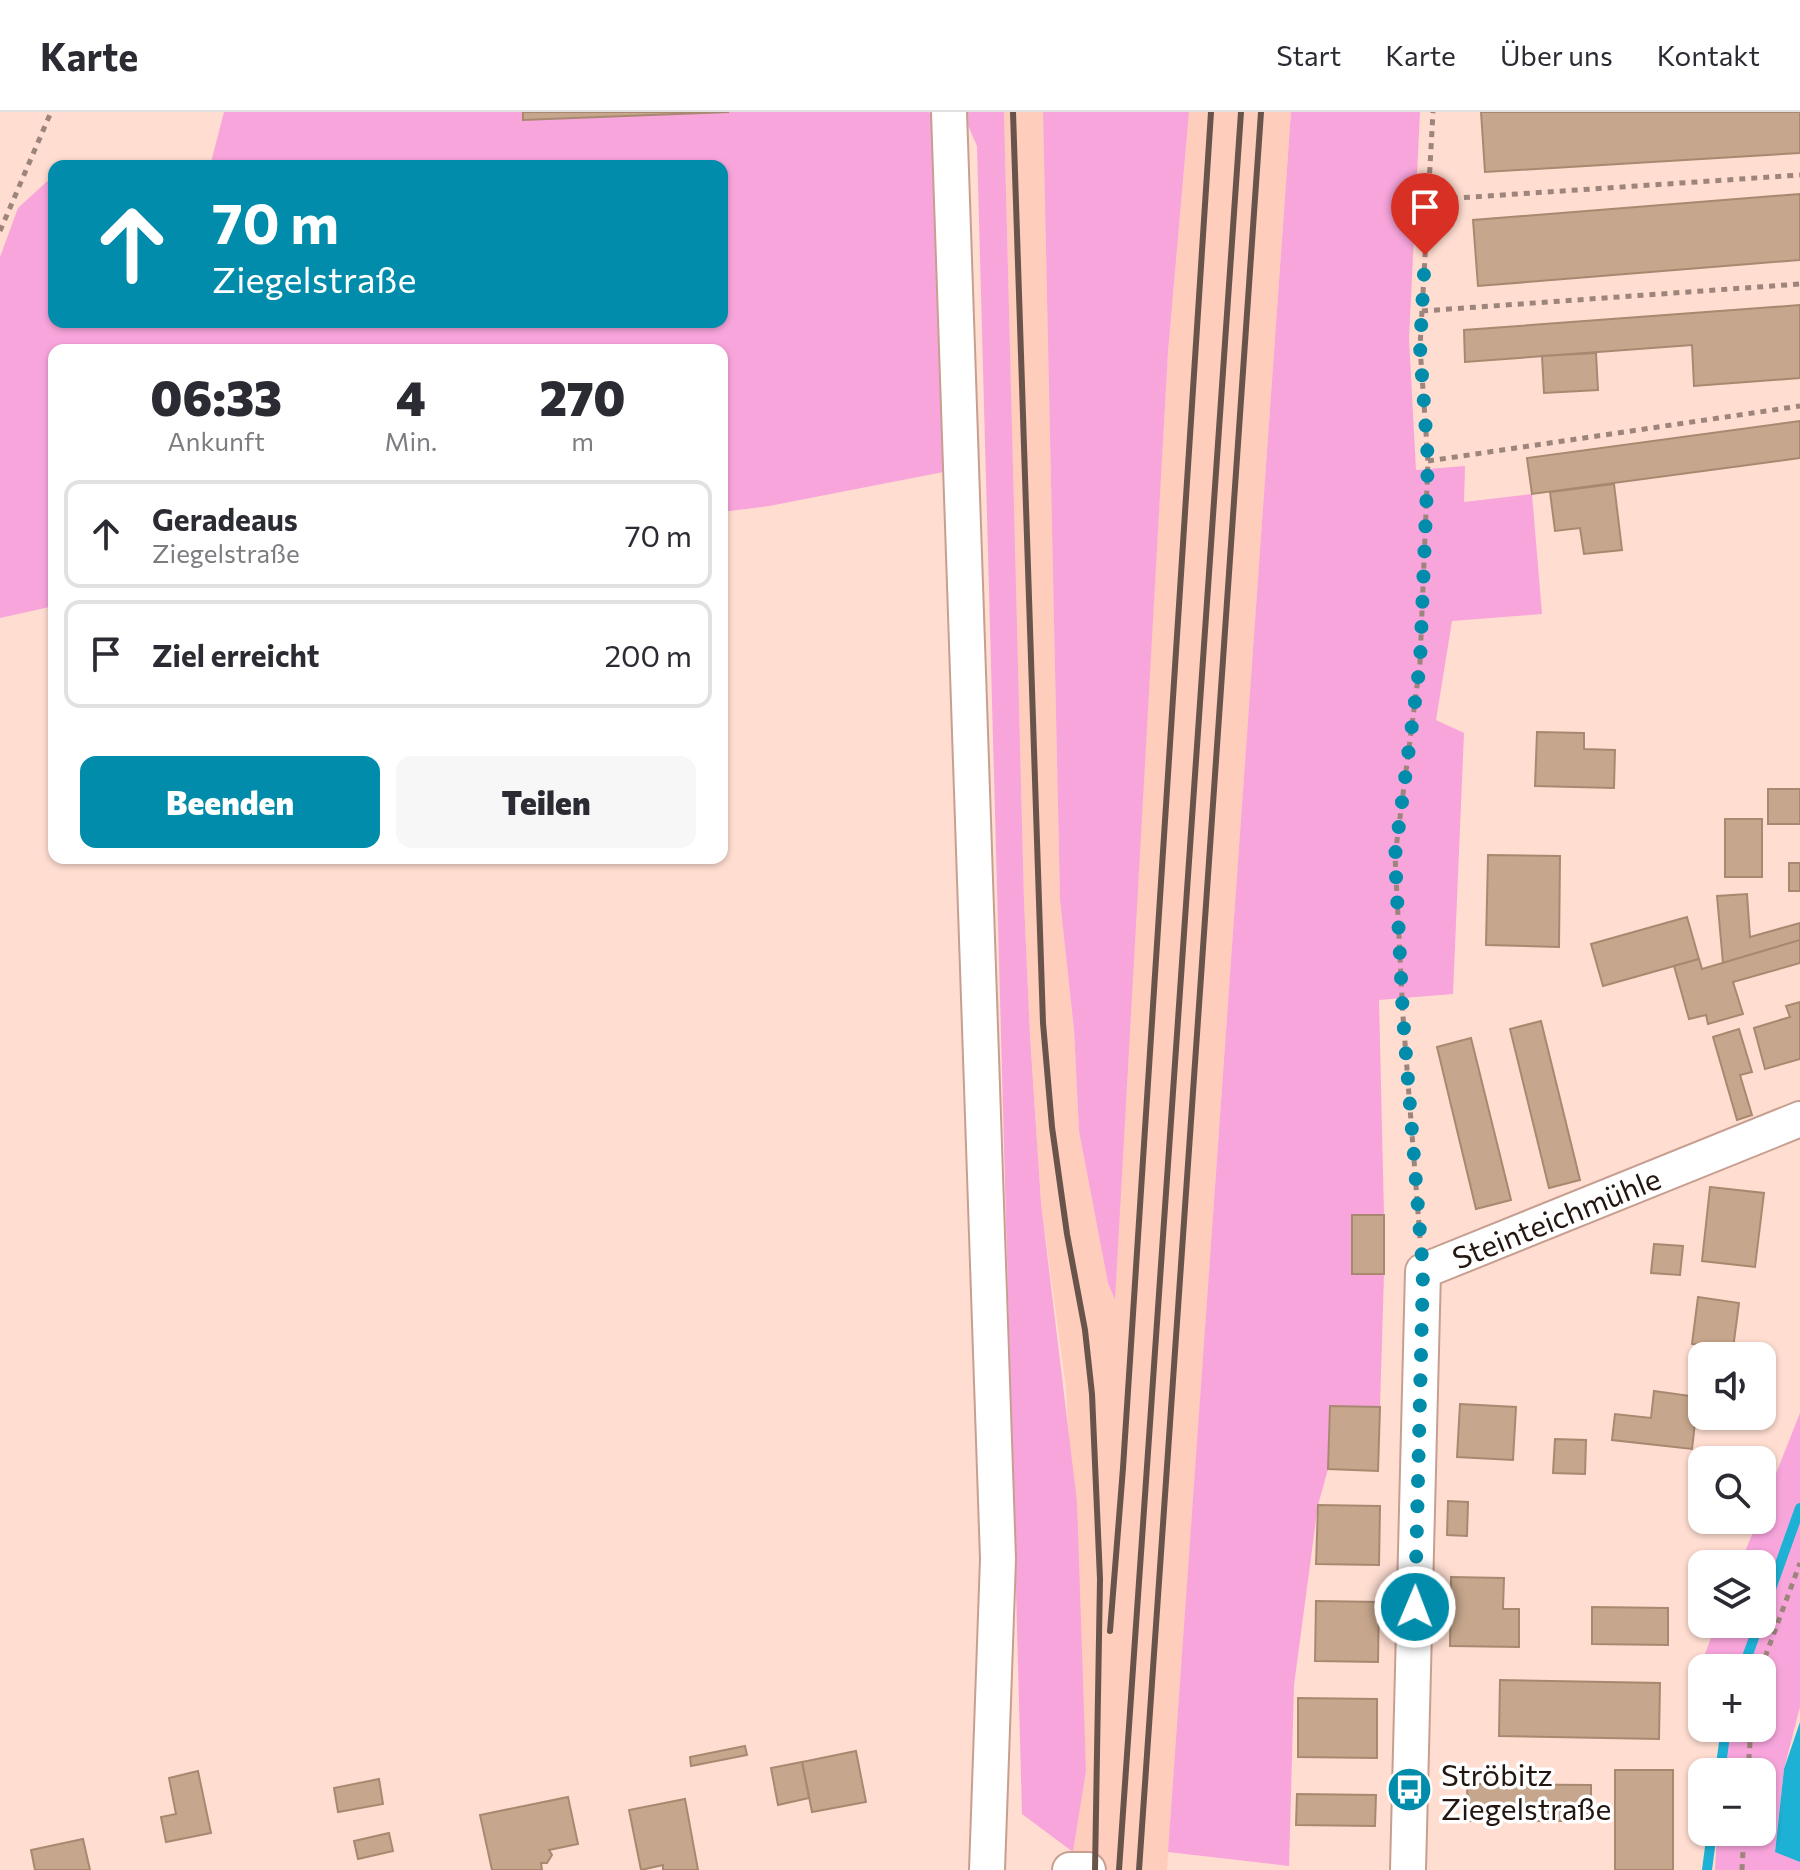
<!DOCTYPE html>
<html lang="de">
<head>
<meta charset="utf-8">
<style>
	:root { --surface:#fff; --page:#f7f7f7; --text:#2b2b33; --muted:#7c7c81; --line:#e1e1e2; --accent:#008caa }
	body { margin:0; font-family:Commissioner,sans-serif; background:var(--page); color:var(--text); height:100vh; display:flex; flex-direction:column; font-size:30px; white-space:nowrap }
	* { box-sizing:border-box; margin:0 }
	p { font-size:26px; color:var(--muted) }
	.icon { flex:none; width:44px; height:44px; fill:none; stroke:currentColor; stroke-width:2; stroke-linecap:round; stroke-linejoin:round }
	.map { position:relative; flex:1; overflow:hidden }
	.drawer { position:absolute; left:48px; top:232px; width:680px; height:520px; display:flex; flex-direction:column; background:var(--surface); border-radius:16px; box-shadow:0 2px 6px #0004 }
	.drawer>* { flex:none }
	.guide { position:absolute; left:48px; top:48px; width:680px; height:168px; border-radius:16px; box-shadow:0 2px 6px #0004; background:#008caa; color:#fff; overflow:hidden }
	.controls { position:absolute; left:1688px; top:1230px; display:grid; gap:16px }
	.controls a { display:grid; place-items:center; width:88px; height:88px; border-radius:16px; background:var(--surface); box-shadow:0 2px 6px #0004; font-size:40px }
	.pin { position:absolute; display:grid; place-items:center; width:68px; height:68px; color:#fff; margin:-82px -34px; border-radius:50% 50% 50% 0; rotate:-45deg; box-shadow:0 0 8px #0007 }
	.pin .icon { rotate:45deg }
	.me { position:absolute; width:88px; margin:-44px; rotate:1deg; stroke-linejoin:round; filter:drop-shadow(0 0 6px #0008) }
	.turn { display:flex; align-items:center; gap:28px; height:168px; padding:0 32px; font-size:36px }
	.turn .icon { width:104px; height:104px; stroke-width:2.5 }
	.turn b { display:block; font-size:56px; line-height:68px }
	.eta { display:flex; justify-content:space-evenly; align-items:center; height:136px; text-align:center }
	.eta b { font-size:48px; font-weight:800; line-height:56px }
	.action { display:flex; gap:16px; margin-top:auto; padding:16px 32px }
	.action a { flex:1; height:92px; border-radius:16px; background:var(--accent); color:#fff; font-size:32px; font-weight:800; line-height:92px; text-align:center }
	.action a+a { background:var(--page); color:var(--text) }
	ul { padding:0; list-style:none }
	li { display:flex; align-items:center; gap:24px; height:108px; margin:0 16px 12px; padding:0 16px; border:4px solid var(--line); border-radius:16px }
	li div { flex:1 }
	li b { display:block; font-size:30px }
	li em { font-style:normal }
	header { display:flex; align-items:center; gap:48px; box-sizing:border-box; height:112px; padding:0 40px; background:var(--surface); border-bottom:2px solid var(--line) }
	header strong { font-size:38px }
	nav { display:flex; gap:44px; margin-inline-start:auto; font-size:28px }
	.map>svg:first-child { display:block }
	.built { fill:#ffcdbb }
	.green { fill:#f8a5dc }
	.water { fill:#1db1d5 }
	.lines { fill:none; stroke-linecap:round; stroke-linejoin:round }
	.stream { stroke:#1db1d5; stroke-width:10 }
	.building { fill:#c6a68c; stroke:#a88970; stroke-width:2 }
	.minor-casing { stroke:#c79f91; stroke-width:38 }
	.path { stroke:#9e857c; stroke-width:5; stroke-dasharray:6 6; stroke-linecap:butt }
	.minor { stroke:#fff; stroke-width:34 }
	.rail { stroke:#69544c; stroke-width:6 }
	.route { stroke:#008caa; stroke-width:14; stroke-dasharray:0 25.2 }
	.labels { text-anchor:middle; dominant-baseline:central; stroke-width:7; stroke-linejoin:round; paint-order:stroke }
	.street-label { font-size:30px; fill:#23150f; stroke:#fff }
	.poi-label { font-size:30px; fill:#23150f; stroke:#fff; text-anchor:start }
</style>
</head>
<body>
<header>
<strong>Karte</strong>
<nav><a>Start</a><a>Karte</a><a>Über uns</a><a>Kontakt</a></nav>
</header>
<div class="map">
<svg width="1800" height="1758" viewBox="0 0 1800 1758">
	<rect width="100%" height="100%" fill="#ffddd1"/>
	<path class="built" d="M1004,0H1043L1060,788L1074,918L1079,1019L1108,1171L1114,1186L1168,240L1189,0H1291L1167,1758H1074L1073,1740L1086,1659L1066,1275L1041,1091L1030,924L1024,789Z"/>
	<g class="green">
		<path d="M224,0H929L955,40L964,356L769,394L722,400V238H54V494L0,506V145L18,96L54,63V210H722V54H210Z"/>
		<path d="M962,0H1004L1024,789L1030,924L1041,1091L1077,1390L1086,1659L1073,1740L1022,1702L977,34Z"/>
		<path d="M1043,0H1189L1168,240L1115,1188L1108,1171L1079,1019L1074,918L1060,788Z"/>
		<path d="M1291,0H1420L1409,227L1416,358L1465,354L1464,390L1532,382L1542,502L1452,509L1436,608L1464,621L1453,882L1379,888L1384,1103H1352V1161L1384,1162L1380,1295H1330L1328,1357L1318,1393L1294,1573L1289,1754L1168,1740Z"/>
		<path d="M1800,1301V1595L1784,1657L1775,1739L1800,1750V1758H1715L1717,1720H1762V1660H1720L1723,1616H1762V1556H1704L1705,1542L1716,1512H1762V1452H1740L1758,1408H1762V1397Z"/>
	</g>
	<path class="water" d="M1800,1610V1750L1775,1740L1784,1657Z"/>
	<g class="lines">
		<g class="stream">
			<path d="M1762,1502L1800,1396"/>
			<path d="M1743,1556L1759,1512"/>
			<path d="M1720,1660L1726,1616"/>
			<path d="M1707,1758L1712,1720"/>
		</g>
	</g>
	<g class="building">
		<path d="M523,0H729L523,8Z"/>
		<path d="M1481,0H1800V41L1485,60Z"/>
		<path d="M1800,82V148L1478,174L1473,108Z"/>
		<path d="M1800,193V266L1694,274L1692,233L1465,250L1464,218Z"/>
		<path d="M1596,241L1598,278L1544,281L1542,244Z"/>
		<path d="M1800,309V346L1532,382L1527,346Z"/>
		<path d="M1614,372L1622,438L1584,442L1580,416L1555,419L1550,380Z"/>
		<path d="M1537,620L1584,621V637L1615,638L1614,676L1535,674Z"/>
		<rect x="1768" y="677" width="32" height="35"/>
		<rect x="1725" y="707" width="37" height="58"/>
		<path d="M1488,743L1560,744L1559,835L1486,833Z"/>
		<rect x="1789" y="751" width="11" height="28"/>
		<path d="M1747,782L1750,825L1800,811V828L1723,851L1717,784Z"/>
		<path d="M1687,805L1699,847L1603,874L1591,832Z"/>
		<path d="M1800,828V851L1733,870L1743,902L1708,912L1706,903L1689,907L1674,854L1699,847L1702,857Z"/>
		<path d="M1800,890V947L1765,957L1754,916L1790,905L1786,894Z"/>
		<path d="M1541,909L1580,1068L1549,1076L1510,917Z"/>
		<path d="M1739,917L1752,960L1740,963L1752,1003L1737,1008L1713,925Z"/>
		<path d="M1471,926L1511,1088L1476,1097L1437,935Z"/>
		<path d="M1710,1075L1764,1081L1755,1155L1702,1149Z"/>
		<rect x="1352" y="1103" width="32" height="59"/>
		<path d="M1654,1132L1683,1134L1680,1163L1651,1161Z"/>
		<path d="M1698,1185L1739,1191L1733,1237L1692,1232Z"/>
		<path d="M1654,1279L1698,1285L1692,1337L1612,1328L1615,1302L1651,1306Z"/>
		<path d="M1460,1292L1516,1295L1513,1348L1457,1345Z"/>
		<path d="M1330,1294L1380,1295L1378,1359L1328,1357Z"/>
		<path d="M1555,1327L1586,1328L1585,1362L1553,1361Z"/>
		<path d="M1448,1389L1468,1390L1467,1424L1447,1423Z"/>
		<path d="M1318,1393L1380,1394L1379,1453L1316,1452Z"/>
		<path d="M1451,1465L1504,1466L1503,1497H1519V1535L1450,1534Z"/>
		<path d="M1316,1489L1379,1490L1378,1550L1315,1549Z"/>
		<path d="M1592,1495L1668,1496V1533L1592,1532Z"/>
		<path d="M1500,1568L1660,1571L1659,1627L1499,1624Z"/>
		<path d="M1298,1586L1377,1587V1646L1298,1645Z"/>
		<path d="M745,1634L747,1643L691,1654L690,1645Z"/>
		<path d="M856,1639L866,1690L812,1700L802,1650Z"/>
		<path d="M802,1650L809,1686L778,1693L771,1656Z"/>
		<rect x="1615" y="1658" width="58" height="100"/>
		<path d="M198,1659L211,1721L166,1730L161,1705L176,1702L169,1666Z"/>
		<path d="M379,1667L383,1692L338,1700L334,1676Z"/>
		<path d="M1467,1672L1591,1673V1709H1468Z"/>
		<path d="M1297,1682L1376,1683L1375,1714L1296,1713Z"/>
		<path d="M568,1685L578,1732L549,1738L552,1743L547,1751H541L542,1758H492L480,1703Z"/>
		<path d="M685,1687L698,1758H663V1753L641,1758L629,1698Z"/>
		<path d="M389,1721L393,1739L358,1747L354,1729Z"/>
		<path d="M83,1727L90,1758H35L31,1738Z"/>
	</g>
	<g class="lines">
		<defs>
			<g id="minor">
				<path d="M949,0L998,1447L987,1758"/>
				<path d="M1070,1758H1088"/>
				<path d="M1408,1758L1423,1159L1800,1007"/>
			</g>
		</defs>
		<use href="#minor" class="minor-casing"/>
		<g class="path">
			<path d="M1428,88L1800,63"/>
			<path d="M0,119L51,0"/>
			<path d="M1422,199L1800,172"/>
			<path d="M1428,349L1800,294"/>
			<path d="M1420,1126L1403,905L1395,744L1420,551L1428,349L1420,235L1433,0"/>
			<path d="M1761,1556L1800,1451"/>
			<path d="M1748,1660L1751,1616"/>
			<path d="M1742,1758L1744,1720"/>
		</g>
		<use href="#minor" class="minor"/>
		<g class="rail">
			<path d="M1013,0L1043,911L1052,1015L1067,1122L1085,1218L1092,1282L1100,1467L1095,1758"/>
			<path d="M1110,1519L1123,1356L1211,0"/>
			<path d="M1119,1758L1241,0"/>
			<path d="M1139,1758L1261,0"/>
		</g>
	</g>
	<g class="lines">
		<path class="route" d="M1415,1495L1423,1159L1403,905L1395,744L1420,551L1428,349L1420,235L1425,143"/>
	</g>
	<defs>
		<symbol id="bus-disc" viewBox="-11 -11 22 22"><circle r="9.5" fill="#008caa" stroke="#fff"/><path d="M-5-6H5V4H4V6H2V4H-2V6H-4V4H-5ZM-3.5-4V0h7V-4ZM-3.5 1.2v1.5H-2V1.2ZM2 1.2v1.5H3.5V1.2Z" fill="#fff"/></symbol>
	</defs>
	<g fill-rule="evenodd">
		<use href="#bus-disc" x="1384" y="1652" width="51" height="51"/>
	</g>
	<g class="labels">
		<g class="street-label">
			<text transform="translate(1556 1105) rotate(-22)">Steinteichmühle</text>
		</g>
		<g class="poi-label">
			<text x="1441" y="1661">Ströbitz<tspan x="1441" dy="34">Ziegelstraße</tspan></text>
		</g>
	</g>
</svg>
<div class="controls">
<a><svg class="icon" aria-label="sound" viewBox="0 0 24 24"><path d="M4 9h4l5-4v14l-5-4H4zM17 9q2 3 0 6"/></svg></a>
<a><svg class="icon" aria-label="search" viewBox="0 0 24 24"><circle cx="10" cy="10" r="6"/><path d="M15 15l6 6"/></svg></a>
<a><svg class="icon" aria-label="layers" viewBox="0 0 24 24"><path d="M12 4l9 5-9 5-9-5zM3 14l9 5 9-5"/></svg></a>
<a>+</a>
<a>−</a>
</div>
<div class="pin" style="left:1425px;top:143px;background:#d93025"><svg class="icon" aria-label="arrive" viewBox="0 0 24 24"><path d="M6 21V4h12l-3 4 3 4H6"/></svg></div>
<svg class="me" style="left:1415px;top:1495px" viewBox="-20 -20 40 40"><circle r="17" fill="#008caa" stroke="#fff" stroke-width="3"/><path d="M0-11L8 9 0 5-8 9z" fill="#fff"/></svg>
<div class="guide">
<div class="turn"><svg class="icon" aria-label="ahead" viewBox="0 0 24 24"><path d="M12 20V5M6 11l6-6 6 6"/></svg><div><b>70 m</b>Ziegelstraße</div></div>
</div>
<section class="drawer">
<div class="eta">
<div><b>06:33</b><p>Ankunft</p></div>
<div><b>4</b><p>Min.</p></div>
<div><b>270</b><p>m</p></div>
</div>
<ul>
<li><svg class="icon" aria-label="ahead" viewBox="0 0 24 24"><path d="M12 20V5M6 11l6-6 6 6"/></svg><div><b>Geradeaus</b><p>Ziegelstraße</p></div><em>70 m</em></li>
<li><svg class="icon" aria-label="arrive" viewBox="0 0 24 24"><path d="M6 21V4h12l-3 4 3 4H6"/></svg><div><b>Ziel erreicht</b></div><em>200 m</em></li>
</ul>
<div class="action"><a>Beenden</a><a>Teilen</a></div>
</section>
</div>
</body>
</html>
